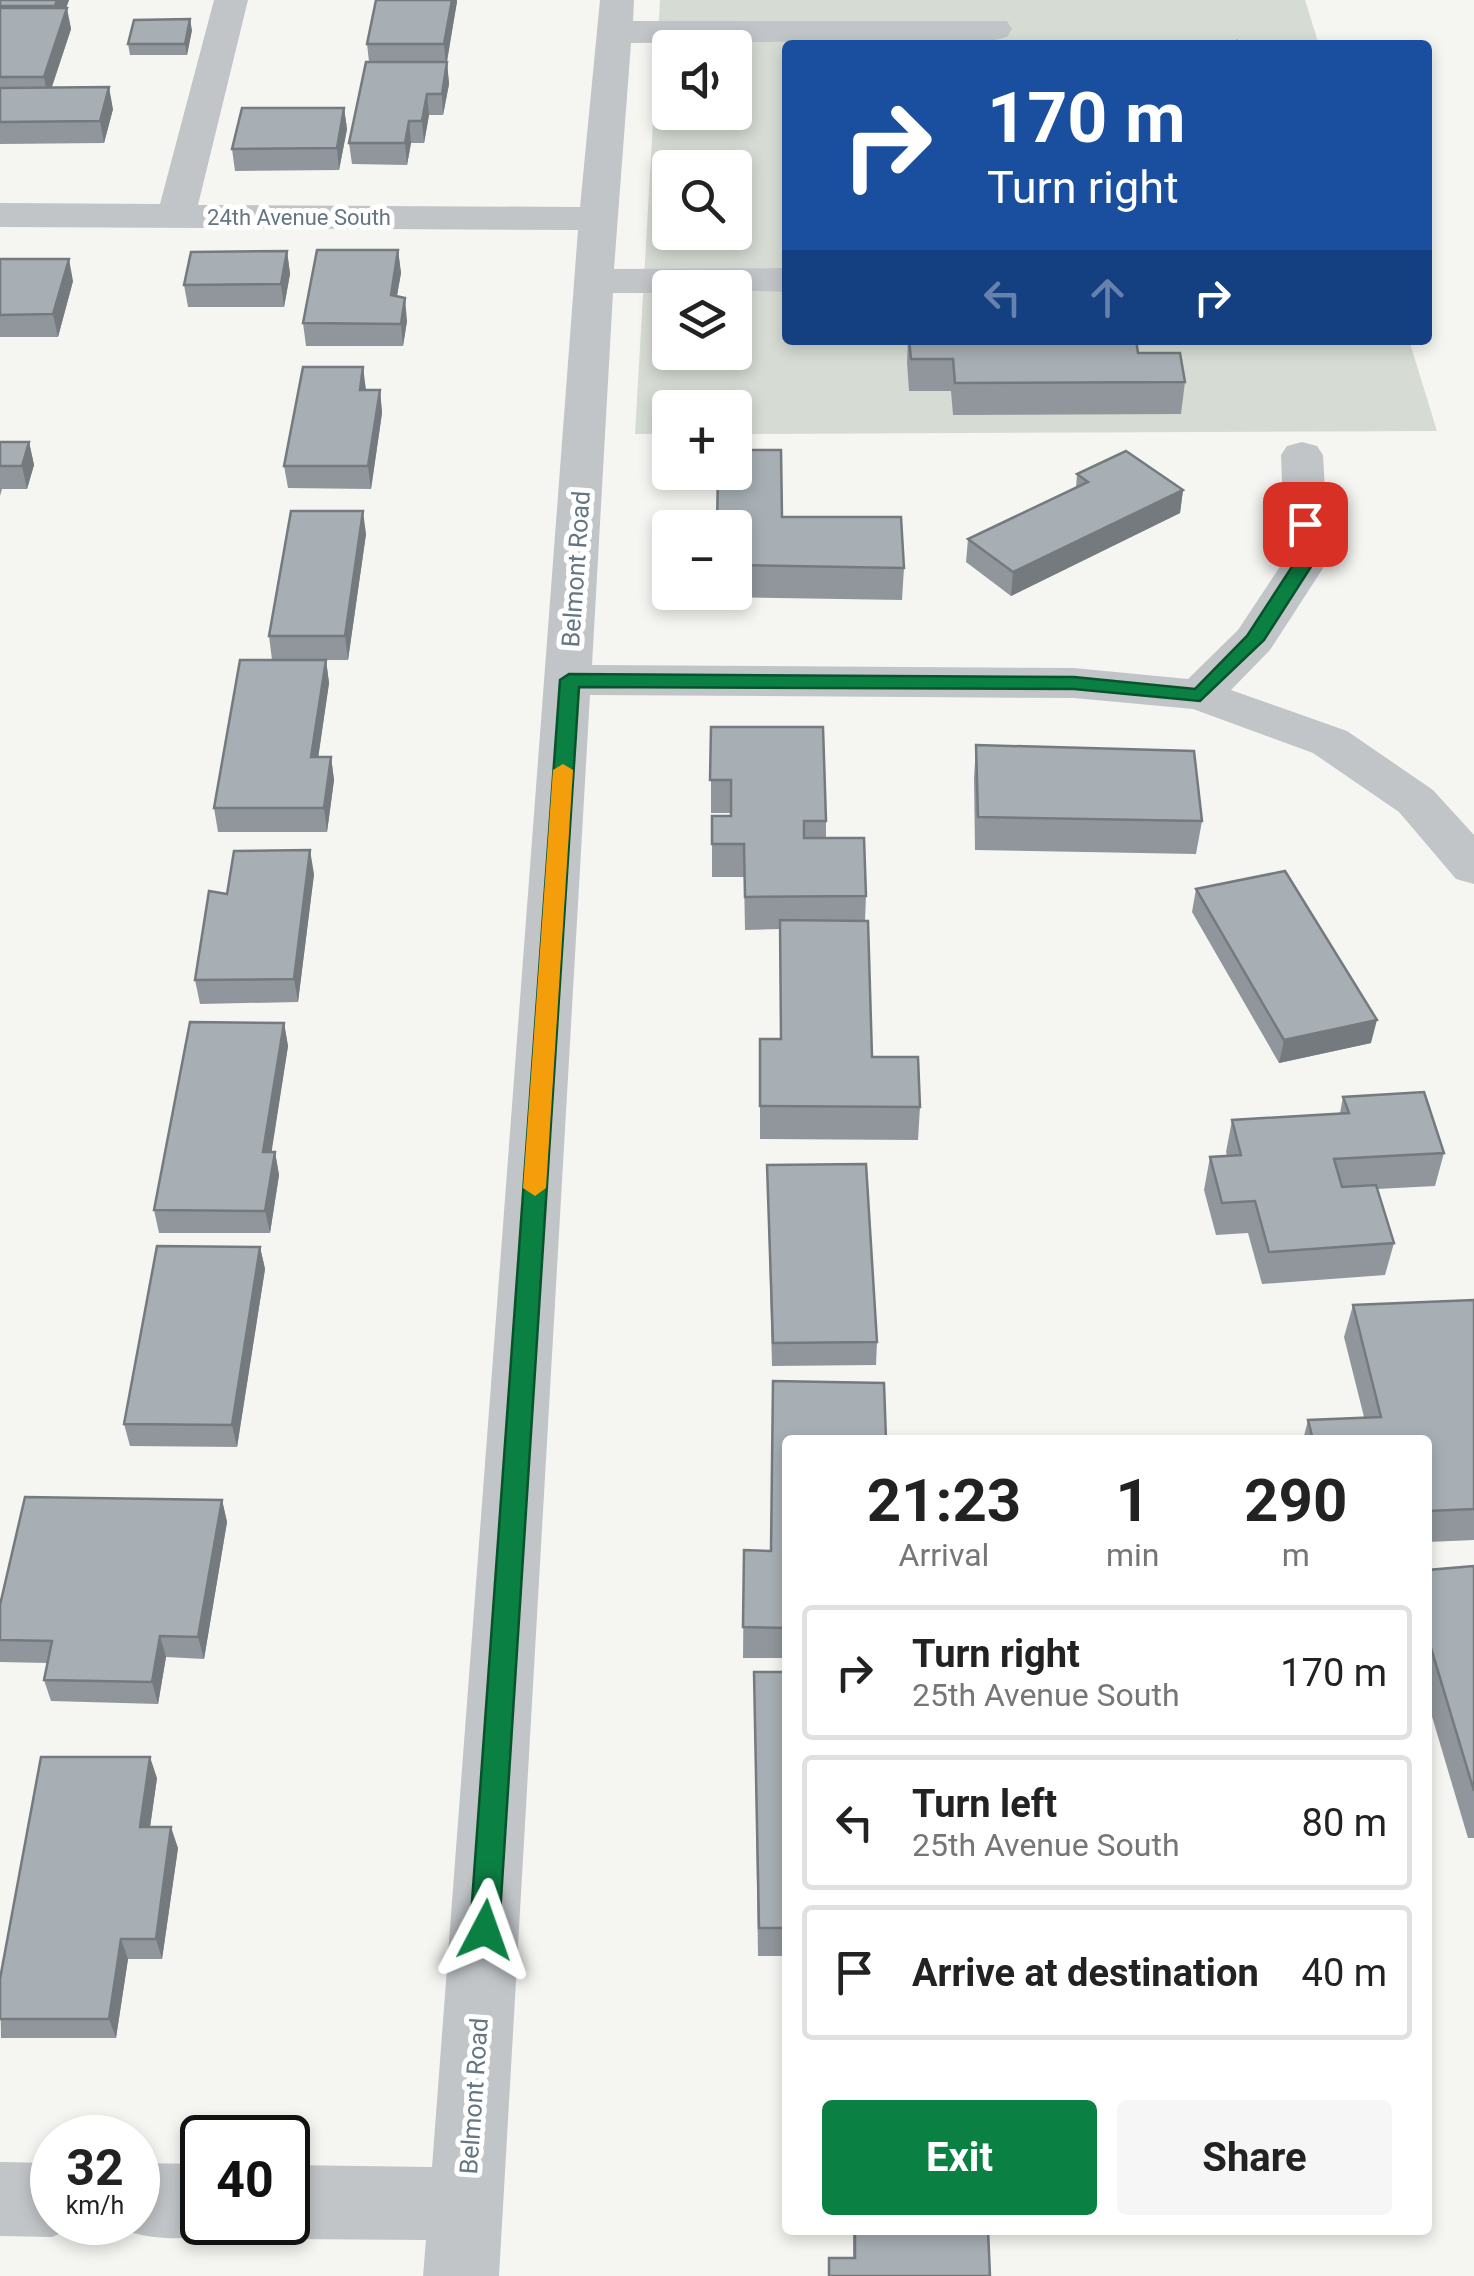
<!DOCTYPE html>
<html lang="en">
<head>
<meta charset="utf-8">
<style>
	:root { --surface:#fff; --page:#f6f6f6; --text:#222; --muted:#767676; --line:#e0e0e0; --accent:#0b8043 }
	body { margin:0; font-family:Roboto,sans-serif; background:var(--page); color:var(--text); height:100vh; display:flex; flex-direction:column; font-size:38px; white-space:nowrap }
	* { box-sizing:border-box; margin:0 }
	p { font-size:32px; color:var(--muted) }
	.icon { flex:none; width:55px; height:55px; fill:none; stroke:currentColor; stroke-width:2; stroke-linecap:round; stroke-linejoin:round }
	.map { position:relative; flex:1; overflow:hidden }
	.sheet { position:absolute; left:782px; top:1435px; width:650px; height:800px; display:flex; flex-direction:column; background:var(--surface); border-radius:10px; box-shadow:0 5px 15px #0003 }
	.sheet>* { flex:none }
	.banner { position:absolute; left:782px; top:40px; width:650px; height:305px; border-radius:10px; box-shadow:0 5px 15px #0003; background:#1a4fa0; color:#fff; overflow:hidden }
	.controls { position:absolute; left:652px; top:30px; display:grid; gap:20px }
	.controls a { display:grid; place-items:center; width:100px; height:100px; border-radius:10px; background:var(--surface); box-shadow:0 5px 15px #0003; font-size:50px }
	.speed { position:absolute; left:30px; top:2115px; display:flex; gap:20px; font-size:50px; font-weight:700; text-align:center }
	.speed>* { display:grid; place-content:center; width:130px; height:130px; border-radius:50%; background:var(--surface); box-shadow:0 5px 15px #0003; line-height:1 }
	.speed small { font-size:25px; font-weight:400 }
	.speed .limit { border:5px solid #111; border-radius:15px; background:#fff; color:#111 }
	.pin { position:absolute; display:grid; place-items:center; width:85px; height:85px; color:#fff; margin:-42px; border-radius:20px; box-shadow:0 5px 15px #0006 }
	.me { position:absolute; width:110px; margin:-55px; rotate:4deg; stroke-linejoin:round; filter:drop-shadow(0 0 8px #0008) }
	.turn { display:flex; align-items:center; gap:35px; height:210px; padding:0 40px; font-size:45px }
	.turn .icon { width:130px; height:130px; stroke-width:2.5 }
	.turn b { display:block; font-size:70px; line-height:85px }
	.lanes { display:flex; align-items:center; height:95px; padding:0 40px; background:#0003; justify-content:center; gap:50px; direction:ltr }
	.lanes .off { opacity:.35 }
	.eta { display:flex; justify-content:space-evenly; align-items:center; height:170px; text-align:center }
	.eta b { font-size:60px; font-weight:700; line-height:70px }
	.primary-button { display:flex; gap:20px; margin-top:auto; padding:20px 40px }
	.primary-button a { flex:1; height:115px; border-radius:10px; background:var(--accent); color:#fff; font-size:40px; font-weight:700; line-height:115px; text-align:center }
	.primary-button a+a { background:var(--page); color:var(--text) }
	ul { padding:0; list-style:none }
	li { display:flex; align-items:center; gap:30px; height:135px; margin:0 20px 15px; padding:0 20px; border:5px solid var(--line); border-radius:10px }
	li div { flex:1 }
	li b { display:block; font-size:38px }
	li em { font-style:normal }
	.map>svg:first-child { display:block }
	.green { fill:#d6dcd3; fill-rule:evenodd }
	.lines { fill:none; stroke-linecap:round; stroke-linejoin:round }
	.minor { fill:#c1c5c8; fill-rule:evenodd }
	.wall { fill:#90969b }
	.shaded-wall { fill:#757a7e }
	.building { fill:#a7afb4; stroke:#757a7e; stroke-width:2.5 }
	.route { fill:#0b8043; stroke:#07532c; stroke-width:2.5 }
	.slow { fill:#f59e0b }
	.labels { text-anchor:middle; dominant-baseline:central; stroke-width:10; stroke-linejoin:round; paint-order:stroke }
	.far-street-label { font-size:22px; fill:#647583; stroke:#fff }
	.street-label { font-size:25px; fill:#647583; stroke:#fff }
</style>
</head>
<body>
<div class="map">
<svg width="1474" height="2276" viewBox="0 0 1474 2276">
	<rect width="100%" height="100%" fill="#f5f6f2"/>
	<path class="green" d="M660,0H1305L1319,45H788V340H1409L1437,431L735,434V408H670V434H635ZM670,48H735V112H670ZM670,168H735V232H670ZM670,288H735V352H670Z"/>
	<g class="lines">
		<g class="minor">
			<path d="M214,0H248L198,205L580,207L600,0H634L633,21H1007L1012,29L1007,37L994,40L631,43L614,269L788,268V292L670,288V293H613L592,665L1074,668L1188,679L1238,630L1285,559L1281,455L1287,446L1302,442L1317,446L1323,455L1329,559L1270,650L1231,690L1347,731L1433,790L1474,835V884L1456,879L1399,812L1313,753L1193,709L1074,698L590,695L499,2276H423L426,2240L288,2239L262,2228L260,2222H288V2165L432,2167L578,230L0,227V203L160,204Z"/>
			<path d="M0,2162L52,2163V2222H80L78,2226L52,2237L0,2236Z"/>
			<path d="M138,2163L202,2164V2222H230L228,2227C191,2243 149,2241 112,2226L110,2222H138Z"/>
		</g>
	</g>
	<g class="wall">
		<path d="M0,0H69L66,8L71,29L52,87L113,109L104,143L0,144Z"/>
		<path d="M376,0H457L447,62L449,84L443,115H429L424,143H411L407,165L352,164L349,143L369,62L367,44Z"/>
		<path d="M192,30L187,55H130L128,44Z"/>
		<path d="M344,108L347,129L339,170L235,171L232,149Z"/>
		<path d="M398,250L401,273L397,296L407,321L403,346H306L303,323Z"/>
		<path d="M287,251L290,274L284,307H188L184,285Z"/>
		<path d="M0,259L73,281L58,337H0Z"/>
		<path d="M908,340H1136L1138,353L1185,382L1181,414L953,415L951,391H909L907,362Z"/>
		<path d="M366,390H380L382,413L371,489L288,488L284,466Z"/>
		<path d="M0,442H29L34,465L27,489H2L0,496Z"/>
		<path d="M1077,474L1183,490L1180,513L1011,596L966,562L968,539L1076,488Z"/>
		<path d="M782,517L904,568L902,600L717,597V592H735V528Z"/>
		<path d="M366,534L348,660H272L269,636Z"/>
		<path d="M326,660L329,683L318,757H331L334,780L327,832H218L214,808Z"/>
		<path d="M711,727L826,821V838L866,896L865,921L872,1057L920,1107L918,1140L760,1139V1039H780V929L745,930L744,877H712V816H731V813H711Z"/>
		<path d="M976,745L1202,821L1196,854L975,850L974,778Z"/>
		<path d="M314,874L298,1002L200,1004L195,980L227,894Z"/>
		<path d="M1196,889L1371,1043L1279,1063L1192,912Z"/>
		<path d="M284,1023L288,1046L271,1152H275L279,1175L270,1233H159L154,1210Z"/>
		<path d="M1343,1097L1444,1153L1435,1186L1377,1189L1394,1243L1385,1275L1262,1284L1248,1233L1216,1235L1204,1190L1210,1157L1227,1156L1226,1152L1232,1120L1340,1113Z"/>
		<path d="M767,1165L877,1342L876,1365L772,1366Z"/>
		<path d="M260,1247L265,1269L237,1447L130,1446L124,1424Z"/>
		<path d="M1474,1300V1540L1428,1542V1440H1303L1308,1420L1364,1417L1344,1337L1353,1305Z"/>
		<path d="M788,1440V1658H743L744,1550L771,1551Z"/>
		<path d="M222,1500L227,1522L204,1659L166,1657L158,1704L51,1701L44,1680L48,1663L0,1662V1605Z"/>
		<path d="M1474,1566V1838H1468L1428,1703V1570Z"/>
		<path d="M754,1672H788V1956H758Z"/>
		<path d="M157,1778L150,1827L178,1848L162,1959H128L116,2038H1L0,1979Z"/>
		<path d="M853,2230H988L990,2276H828L829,2258H853Z"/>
	</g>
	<g class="shaded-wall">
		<path d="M57,0H69L59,27L55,6Z"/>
		<path d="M452,0H457V2L446,66L444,44Z"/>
		<path d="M67,8L71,29L48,98L44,77Z"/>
		<path d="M190,19L192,30L187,55L185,44Z"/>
		<path d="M447,62L449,84L443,115L442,94Z"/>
		<path d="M109,87L113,109L104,143L100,121Z"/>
		<path d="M427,94L429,115L424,143L422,121Z"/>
		<path d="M344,108L347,129L339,170L337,148Z"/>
		<path d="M409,121L411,143L407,165L405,143Z"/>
		<path d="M398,250L401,273L393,317L391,295Z"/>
		<path d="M287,251L290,274L284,307L281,284Z"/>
		<path d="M69,259L73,281L58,337L53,314Z"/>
		<path d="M405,298L407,321L403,346L401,324Z"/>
		<path d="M363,367L366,390H360Z"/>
		<path d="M380,390L382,413L371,489L368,466Z"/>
		<path d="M29,442L34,465L27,489L22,466Z"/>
		<path d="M1183,490L1180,513L1011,596L1013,572Z"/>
		<path d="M363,511L366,534L348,660L345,636Z"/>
		<path d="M326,660L329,683L315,780L311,757Z"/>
		<path d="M331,757L334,780L327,832L324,808Z"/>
		<path d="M310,850L314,874L298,1002L294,979Z"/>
		<path d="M1377,1020L1371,1043L1279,1063L1284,1040Z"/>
		<path d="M284,1023L288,1046L268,1175L263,1152Z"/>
		<path d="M275,1152L279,1175L270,1233L265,1211Z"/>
		<path d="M260,1247L265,1269L237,1447L232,1425Z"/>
		<path d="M222,1500L227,1522L204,1659L198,1637Z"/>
		<path d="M160,1636L166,1657L158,1704L152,1682Z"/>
		<path d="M150,1757L157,1778L147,1848L140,1827Z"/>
		<path d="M171,1827L178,1848L162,1959L156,1939Z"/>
		<path d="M121,1939L128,1959L116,2038L109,2019Z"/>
	</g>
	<g class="building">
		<path d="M0,0H57L55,6H0Z"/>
		<path d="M376,0H452L444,44H367Z"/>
		<path d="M0,8H67L44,77H0Z"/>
		<path d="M190,19L185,44H128L134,20Z"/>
		<path d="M1237,41L1247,45H1231Z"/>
		<path d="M366,62H447L442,94H427L422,121H409L405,143H349Z"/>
		<path d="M109,87L100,121L0,122V88Z"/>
		<path d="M242,108H344L337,148L232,149Z"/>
		<path d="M317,250H398L391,295L405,298L401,324L303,323Z"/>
		<path d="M287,251L281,284L184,285L191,252Z"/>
		<path d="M0,259H69L53,314L0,315Z"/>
		<path d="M909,340H1136L1138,353H1180L1185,382L955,383L953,359H911Z"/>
		<path d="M303,367H363L360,390H380L368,466H284Z"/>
		<path d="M0,442H29L22,466H0Z"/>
		<path d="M735,450H781L782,517H901L904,568L735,565V528H717L718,472H735Z"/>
		<path d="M1126,451L1183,490L1013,572L968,539L1088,482L1077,474Z"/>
		<path d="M291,511H363L345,636H269Z"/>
		<path d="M240,660H326L311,757H331L324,808H214Z"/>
		<path d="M711,727H823L826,821H804V838H864L866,896L745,897L744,844H712V816H731V780H710Z"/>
		<path d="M976,745L1194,751L1202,821L978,817Z"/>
		<path d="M310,850L294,979L195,980L209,891L227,894L234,851Z"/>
		<path d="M1285,871L1377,1020L1284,1040L1196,889Z"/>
		<path d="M780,920L868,921L872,1057H918L920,1107L760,1106V1039H781Z"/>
		<path d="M190,1022L284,1023L263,1152H275L265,1211L154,1210Z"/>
		<path d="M1424,1092L1444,1153L1334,1159L1342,1187L1376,1185L1394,1243L1269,1252L1255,1201L1222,1203L1210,1157L1241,1155L1232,1120L1349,1113L1343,1097Z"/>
		<path d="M866,1164L877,1342L773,1343L767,1165Z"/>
		<path d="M157,1246L260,1247L232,1425L124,1424Z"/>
		<path d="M1474,1300V1509L1428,1511V1440H1313L1308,1420L1381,1417L1353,1305Z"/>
		<path d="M773,1381L884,1383L886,1440H788V1628L743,1627L744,1550L771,1551Z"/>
		<path d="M25,1497L222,1500L198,1637L160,1636L152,1682L44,1680L52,1641L0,1640V1605Z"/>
		<path d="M1474,1566V1791L1428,1638V1570Z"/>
		<path d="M754,1672H788V1928H759Z"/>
		<path d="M41,1757H150L140,1827H171L156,1939H121L109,2019H0V1979Z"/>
		<path d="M855,2230H988L990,2276H829V2258H855Z"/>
	</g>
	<path class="route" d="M1305,519L1314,524L1316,559L1264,640L1200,701L1074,689L579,687L499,1930L495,1940L485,1944L475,1940L470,1930L560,680L569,674L1074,677L1195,689L1247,636L1297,559L1296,524Z"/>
	<path class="slow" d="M563,764L573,770L546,1188L535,1196L523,1188L553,770Z"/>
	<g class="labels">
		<g class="far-street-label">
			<text x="299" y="217">24th Avenue South</text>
		</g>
		<g class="street-label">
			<text transform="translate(576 569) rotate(-86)">Belmont Road</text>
			<text transform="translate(474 2096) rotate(-86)">Belmont Road</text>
		</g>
	</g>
</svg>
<div class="controls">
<a><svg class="icon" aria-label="sound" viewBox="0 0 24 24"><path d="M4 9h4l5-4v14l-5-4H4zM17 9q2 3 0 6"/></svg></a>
<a><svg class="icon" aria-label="search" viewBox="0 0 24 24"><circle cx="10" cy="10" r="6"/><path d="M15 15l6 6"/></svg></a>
<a><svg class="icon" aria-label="layers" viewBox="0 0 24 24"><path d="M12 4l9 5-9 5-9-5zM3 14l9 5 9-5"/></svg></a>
<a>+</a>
<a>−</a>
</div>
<div class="speed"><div>32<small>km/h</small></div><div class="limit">40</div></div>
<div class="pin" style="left:1305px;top:524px;background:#d93025"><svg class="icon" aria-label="arrive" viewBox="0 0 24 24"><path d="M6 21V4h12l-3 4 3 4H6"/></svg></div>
<svg class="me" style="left:485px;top:1930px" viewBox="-20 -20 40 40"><path d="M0-17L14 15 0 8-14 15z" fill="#0b8043" stroke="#fff" stroke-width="4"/></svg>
<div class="banner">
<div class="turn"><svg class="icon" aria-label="right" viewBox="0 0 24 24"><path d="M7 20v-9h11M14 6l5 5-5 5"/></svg><div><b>170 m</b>Turn right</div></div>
<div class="lanes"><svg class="icon off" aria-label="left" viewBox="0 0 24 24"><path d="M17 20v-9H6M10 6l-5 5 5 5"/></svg><svg class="icon off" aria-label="ahead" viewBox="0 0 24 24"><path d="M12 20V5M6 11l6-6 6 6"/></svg><svg class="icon" aria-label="right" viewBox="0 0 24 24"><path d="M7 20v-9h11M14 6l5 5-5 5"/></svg></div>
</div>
<section class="sheet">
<div class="eta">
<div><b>21:23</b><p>Arrival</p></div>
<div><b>1</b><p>min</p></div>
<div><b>290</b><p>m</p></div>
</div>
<ul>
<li><svg class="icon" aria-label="right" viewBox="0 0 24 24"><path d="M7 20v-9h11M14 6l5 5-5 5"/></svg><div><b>Turn right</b><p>25th Avenue South</p></div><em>170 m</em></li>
<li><svg class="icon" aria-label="left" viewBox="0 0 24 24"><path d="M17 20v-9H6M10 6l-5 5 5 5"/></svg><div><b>Turn left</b><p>25th Avenue South</p></div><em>80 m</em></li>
<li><svg class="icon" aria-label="arrive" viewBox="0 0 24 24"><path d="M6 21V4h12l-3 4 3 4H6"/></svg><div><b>Arrive at destination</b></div><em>40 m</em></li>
</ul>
<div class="primary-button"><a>Exit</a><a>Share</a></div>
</section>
</div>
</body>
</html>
